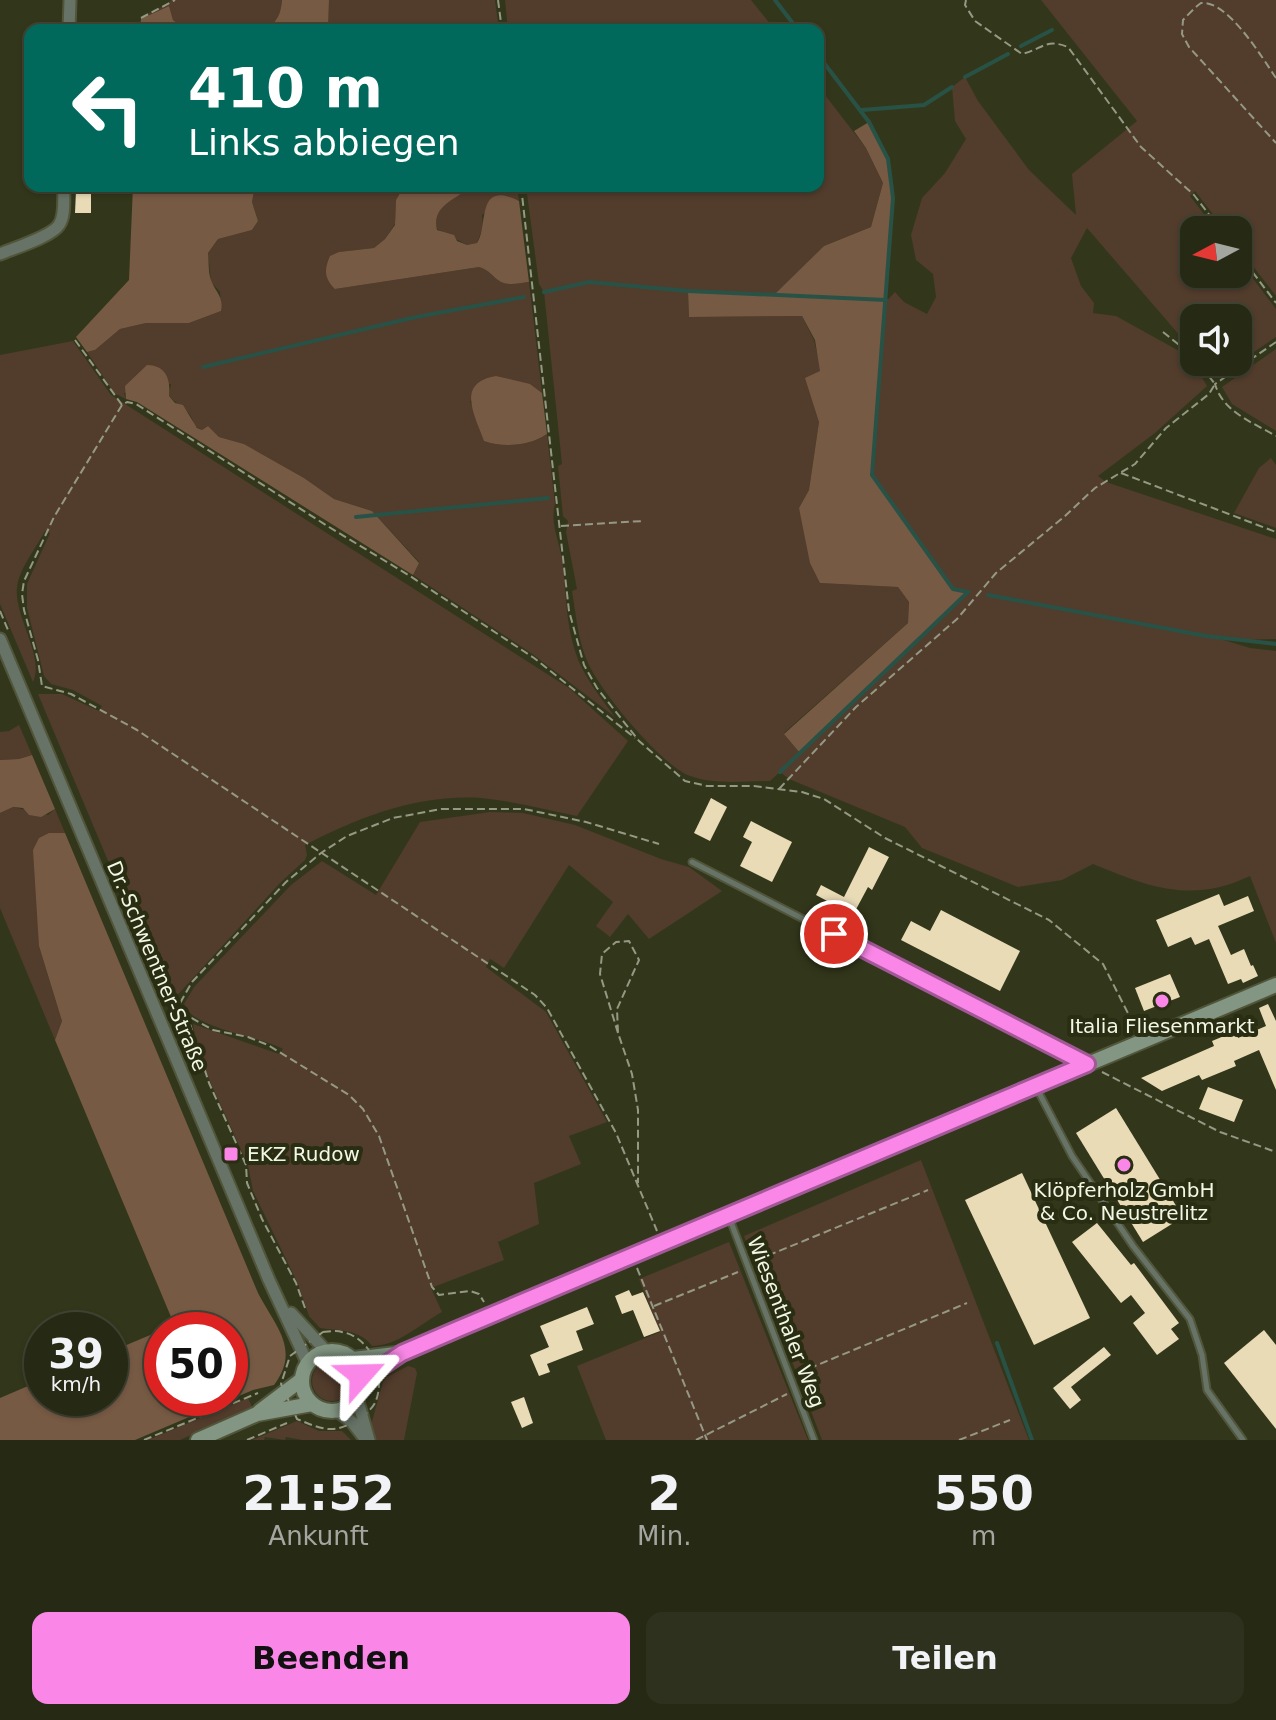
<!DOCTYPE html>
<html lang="de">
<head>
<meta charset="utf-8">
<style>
	:root { --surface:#262914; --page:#2e311d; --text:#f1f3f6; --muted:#a4a6a0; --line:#424534; --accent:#fa87e7 }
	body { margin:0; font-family:"DejaVu Sans",sans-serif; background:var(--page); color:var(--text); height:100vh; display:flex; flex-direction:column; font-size:30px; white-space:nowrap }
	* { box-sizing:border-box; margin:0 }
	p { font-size:26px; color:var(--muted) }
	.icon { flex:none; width:44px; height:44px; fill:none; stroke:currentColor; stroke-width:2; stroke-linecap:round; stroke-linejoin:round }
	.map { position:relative; height:1440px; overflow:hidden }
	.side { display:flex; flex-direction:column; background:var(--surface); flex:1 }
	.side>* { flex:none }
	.top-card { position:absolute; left:24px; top:24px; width:800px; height:168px; border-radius:16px; box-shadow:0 2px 6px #0004,0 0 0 2px var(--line); background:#00695c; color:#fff; overflow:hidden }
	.needle { width:52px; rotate:263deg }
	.tools { position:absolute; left:1180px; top:216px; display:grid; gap:16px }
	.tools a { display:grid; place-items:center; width:72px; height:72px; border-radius:16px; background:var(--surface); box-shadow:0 2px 6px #0004,0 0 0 2px var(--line); font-size:40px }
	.speed { position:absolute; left:24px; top:1312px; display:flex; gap:16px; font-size:40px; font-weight:700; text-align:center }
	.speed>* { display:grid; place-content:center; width:104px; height:104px; border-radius:50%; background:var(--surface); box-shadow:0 2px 6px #0004,0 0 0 2px var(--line); line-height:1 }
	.speed small { font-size:20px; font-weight:400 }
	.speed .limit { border:12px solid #d22; background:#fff; color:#111 }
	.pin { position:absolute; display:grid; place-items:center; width:68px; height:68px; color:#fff; margin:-34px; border:4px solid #fff; border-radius:50%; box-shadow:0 2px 8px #0007 }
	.me { position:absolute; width:88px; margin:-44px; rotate:65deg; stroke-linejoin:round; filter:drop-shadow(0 0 6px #0008) }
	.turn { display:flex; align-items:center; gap:28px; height:168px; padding:0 32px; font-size:36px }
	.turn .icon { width:104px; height:104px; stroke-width:2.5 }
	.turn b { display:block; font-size:56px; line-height:68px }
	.eta { display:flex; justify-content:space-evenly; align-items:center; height:136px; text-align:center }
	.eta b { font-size:48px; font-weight:800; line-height:56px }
	.button { display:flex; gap:16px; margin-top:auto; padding:16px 32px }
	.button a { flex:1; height:92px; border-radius:16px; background:var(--accent); color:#111; font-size:32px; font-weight:800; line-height:92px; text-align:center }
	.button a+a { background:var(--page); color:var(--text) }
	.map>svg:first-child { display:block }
	.green { fill:#523c2c; fill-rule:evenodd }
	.forest { fill:#775a44 }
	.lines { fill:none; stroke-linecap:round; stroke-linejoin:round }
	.stream { stroke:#295247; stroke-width:4 }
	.building { fill:#eadbb7 }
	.lane-casing { stroke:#51563b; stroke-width:9 }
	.street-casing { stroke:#51563b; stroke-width:15 }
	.secondary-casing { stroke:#51563b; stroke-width:18 }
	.path { stroke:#959983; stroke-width:2; stroke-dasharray:8 4; stroke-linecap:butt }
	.lane { stroke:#677367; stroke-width:5 }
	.street { stroke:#677367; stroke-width:11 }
	.secondary { stroke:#839683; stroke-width:14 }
	.route-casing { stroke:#a25896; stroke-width:20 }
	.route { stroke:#fa87e7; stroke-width:14 }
	.poi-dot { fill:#fa87e7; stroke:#292d11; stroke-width:3 }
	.labels { text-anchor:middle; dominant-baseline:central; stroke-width:8; stroke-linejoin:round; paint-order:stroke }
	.street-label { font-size:20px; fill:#f3f7e6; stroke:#292d11 }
	.poi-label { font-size:20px; fill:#f3f7e6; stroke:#292d11 }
</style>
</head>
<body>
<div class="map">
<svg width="1276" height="1440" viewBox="0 0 1276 1440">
	<rect width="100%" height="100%" fill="#32371b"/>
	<g class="green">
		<path d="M171,0H282C281,14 277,23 264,29L177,23L173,20L169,6L141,19V17L168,4Z"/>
		<path d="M329,0H495L499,30H328Z"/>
		<path d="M505,0H751L775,30H508Z"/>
		<path d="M1041,0H1276V296L1238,247V230H1225L1195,191L1190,196L1216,230H1194V274H1238V259L1276,309V337L1236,364L1208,368L1202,362H1238V318H1194V352L1087,228L1071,258L1081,286L1094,303L1093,313L1116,316L1190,357L1207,386L1155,433L1098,476L1106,482L1276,539V639L1240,640L1214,637L1250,648L1276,651V943L1250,876C1191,904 1149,887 1093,864L1062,880L1018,887L922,848L905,827L789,779L780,772L770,781C744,781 715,785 690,776C662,766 600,691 588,663C578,641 576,615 572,591L577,589L566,532L568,521L563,516L558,466L562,464L544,292L539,284L526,186H818V86L866,148L883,183L871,227L824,246L775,295L688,291L689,317L802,316L814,340L821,370L895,292L904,302L927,314L936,297L933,274L916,260L911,235L922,198L945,173L966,139L955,121L952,87L965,77L978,101L1029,170L1076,215L1072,174L1137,121ZM819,422L872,475L953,589L968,592L800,753L784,733L908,623L909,602L898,587L820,583L799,508L809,490Z"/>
		<path d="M255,186H404L396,200L395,224L385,239L374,248L339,252L335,289L479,267C490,270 492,277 501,282C509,286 520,283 529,282L542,393L530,384L470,401L485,441C503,448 530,446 547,434L555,504C550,524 559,540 562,559C567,596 565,635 583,670C592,687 604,702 615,717L531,653L413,575L419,562L372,511L334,499L304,478L244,444L219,437L208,426L202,430C192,425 195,423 190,415C186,408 175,403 169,396L171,384L124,393L126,399L114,393L87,352L95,350L120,329L146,323H189L221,311L220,292L211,282L208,253L218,239L252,230L258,221L252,202Z"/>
		<path d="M470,186H517L519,201L507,196L482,215L483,227L477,243L467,245L437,229C431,203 457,200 470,186Z"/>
		<path d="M73,341L111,395L569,688L628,741L577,816C546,810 513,801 481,798C418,794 359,817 305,845L307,855L305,860L280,883L173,1000L166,999L38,694H62L99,711L102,706L73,690L51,684L44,676L27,608V584L50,533L45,531C36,548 19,569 17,588C14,616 45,657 33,682L0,604V355Z"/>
		<path d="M1276,349V431L1232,404L1222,387Z"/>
		<path d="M1271,458L1276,465V528L1234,513L1259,468Z"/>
		<path d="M19,725L32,755L19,759L0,760V732L9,731Z"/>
		<path d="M13,807L48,815L55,809L65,833H49L39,946L62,1021L55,1040L0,908V813Z"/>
		<path d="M490,812L523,813L575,825L661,859L689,867L722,891L649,939L628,914L610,937L596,926L613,902L569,865L504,968L490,959L486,967L546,1012L607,1122L569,1136L581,1164L534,1183L539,1224L498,1242L504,1260L431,1288L442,1312C420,1324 398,1346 372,1346C360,1329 339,1331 320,1328L309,1316L298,1284L253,1191L248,1165L211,1084L198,1052L193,1024L279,1054L283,1049C259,1036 191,1028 184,1004L194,987L291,885L322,861L376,895L420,822Z"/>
		<path d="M921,1160L1029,1440H822L744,1236Z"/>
		<path d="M729,1242L808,1440H606L577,1366L660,1332L639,1279Z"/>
		<circle cx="332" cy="1381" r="20"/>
		<path d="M408,1366L415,1368L417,1373L404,1440H374L371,1425L383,1382L387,1377Z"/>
		<path d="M248,1398L252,1407L180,1440H148Z"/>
		<path d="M297,1421L319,1431H342L351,1440H302L286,1437L285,1440L265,1437L264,1440H252Z"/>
	</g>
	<g class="forest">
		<path d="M282,0H329L328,30H140L141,19L169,6L173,20L177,23L264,29C277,23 281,14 282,0Z"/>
		<path d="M869,122L888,159L893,198L872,475L953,589L968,592L800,753L784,734L908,623L909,602L898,587L820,583L810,563L799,508L809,490L819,422L805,378L820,371L815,340L802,316L689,317L688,291L775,294L824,246L871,227L883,183L866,148L854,131Z"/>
		<path d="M133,186H255L252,202L258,221L252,230L218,239L208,253C209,261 208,272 211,280C215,292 224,296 221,311L189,323H146L120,329L95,350L87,352L76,337L129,280Z"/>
		<path d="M404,186H470C458,200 431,204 437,230L454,235L457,241L467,245L477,243C489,226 475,179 519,201L529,282C520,283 509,286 501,282C492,277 490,270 479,267L335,289C324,278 324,270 330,256L339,252L374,248L385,239L395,225L396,200Z"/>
		<path d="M147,365C166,365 171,380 169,396L175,403L183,405L197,428L202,430L208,426L219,437L244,444L304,478L334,499L372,511L419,563L413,575L137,402L126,399L125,386Z"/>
		<path d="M496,376L530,384L542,393L547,434C530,446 503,448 484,441C475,415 455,383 496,376Z"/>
		<path d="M32,755L55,809L41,817L29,815L23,808L13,807L0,813V760L19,759Z"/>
		<path d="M49,833H65L258,1293C275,1326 301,1349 274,1385L253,1390L135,1440H0V1398L42,1380V1398H110V1352L162,1330V1398H230V1330H162L174,1324L55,1040L62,1021L39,946L33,850L39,838Z"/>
	</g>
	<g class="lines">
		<g class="stream">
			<path d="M775,0L798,30"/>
			<path d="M437,30L493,24"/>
			<path d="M1021,46L1052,30"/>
			<path d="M818,55L869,122L888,159L893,198L872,475L953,589L968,592"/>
			<path d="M965,77L1008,54"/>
			<path d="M862,110L924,105L952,87"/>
			<path d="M544,292L589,282L688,291L886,300"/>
			<path d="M203,367L416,317L524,297"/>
			<path d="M356,517L548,498"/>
			<path d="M988,595L1206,636L1276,644"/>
			<path d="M780,772L968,592"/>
			<path d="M997,1343L1032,1440"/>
		</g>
	</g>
	<g class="building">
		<path d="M76,191H91V213H75Z"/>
		<path d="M711,798L727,807L710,841L694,833Z"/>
		<path d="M751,821L792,842L772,882L740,866L752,842L743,837Z"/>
		<path d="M869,847L889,857L872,890L868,887L853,915L816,895L821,885L844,897Z"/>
		<path d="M1219,894L1224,906L1248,896L1254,911L1218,926L1231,955L1244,949L1251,966L1253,965L1258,976L1243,983L1241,979L1228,984L1209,939L1195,945L1191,937L1168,947L1156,920Z"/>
		<path d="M941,910L1020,951L1000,991L901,940L911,921L930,931Z"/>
		<path d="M1170,974L1180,997L1144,1011L1135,988Z"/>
		<path d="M1268,1004L1276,1021V1090L1259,1050L1234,1061L1236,1066L1202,1080L1199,1075L1162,1091L1141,1078L1214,1046L1212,1041L1236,1031L1238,1038L1266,1026L1259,1008Z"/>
		<path d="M1208,1087L1243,1100L1234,1122L1199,1109Z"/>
		<path d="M1116,1108L1183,1217L1143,1242L1076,1133Z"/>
		<path d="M1022,1173L1090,1318L1034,1345L965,1200Z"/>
		<path d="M1097,1223L1131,1265L1134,1263L1179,1323L1171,1329L1179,1339L1157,1355L1133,1323L1145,1313L1131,1295L1121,1303L1072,1242Z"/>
		<path d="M629,1290L632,1296L643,1292L660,1331L644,1337L633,1310L622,1314L615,1296Z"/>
		<path d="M587,1307L594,1324L576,1331L583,1350L547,1364L550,1372L539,1376L530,1355L549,1347L540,1326Z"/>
		<path d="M1264,1330L1276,1345V1429L1224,1363Z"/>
		<path d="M1104,1347L1111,1355L1071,1387L1081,1400L1070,1409L1053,1388Z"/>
		<path d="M524,1397L533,1423L522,1428L511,1402Z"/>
	</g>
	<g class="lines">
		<defs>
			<g id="lane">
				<path d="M692,862L1082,1062"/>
				<path d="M1036,1087L1072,1156L1133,1246L1190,1319L1202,1355L1207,1390L1243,1440"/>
				<path d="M729,1217L814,1440"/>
			</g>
			<g id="street">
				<path d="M69,30L70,0"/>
				<path d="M0,254C14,248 51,237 59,225C66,215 63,197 64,186"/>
				<path d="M0,639L269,1280L307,1362"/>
				<path d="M291,1313L326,1351"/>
				<path d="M357,1398L369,1440"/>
				<path d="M337,1411L352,1422L366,1440"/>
			</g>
			<g id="secondary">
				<circle cx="332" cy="1381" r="30"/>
				<path d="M353,1359L396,1354"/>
				<path d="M362,1380L402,1353L458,1329L1276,985"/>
				<path d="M260,1411L301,1380"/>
				<path d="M198,1440L257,1414L312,1404"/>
			</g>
		</defs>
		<use href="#lane" class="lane-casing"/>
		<use href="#street" class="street-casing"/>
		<use href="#secondary" class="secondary-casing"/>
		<g class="path">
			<path d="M498,0L502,30"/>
			<path d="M966,0L965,5L975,21L1022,54C1043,49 1045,38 1068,47L1141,147L1194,195L1221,230"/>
			<path d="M141,18L175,0"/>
			<path d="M1276,78C1263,59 1228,0 1201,3C1195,7 1188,15 1183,20L1182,34L1189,47L1276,143"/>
			<path d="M521,186L569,611L584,665L597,688L639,741L685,781L707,786H754L802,792L824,799L885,838L1049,920L1103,964L1136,1029"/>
			<path d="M1238,253L1276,303"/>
			<path d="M1163,332L1194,357"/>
			<path d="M75,340L122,405L127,402L136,404L329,527L410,576L534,658L635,738"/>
			<path d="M1276,342L1215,384C1223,412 1252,422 1276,436"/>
			<path d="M122,405L54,517L24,581L22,594L24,610L38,660L42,686L71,694L137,730L535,995L547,1008L616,1133L657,1231"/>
			<path d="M1121,473L1276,532"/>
			<path d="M561,526L643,521"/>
			<path d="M0,611L8,630"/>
			<path d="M779,789L856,707L957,619L996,573L1065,516L1095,488L1135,464L1166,428L1209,394L1215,384L1198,362"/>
			<path d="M181,1012L213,1030L248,1037L268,1045L349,1095L363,1109L379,1136L432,1287L439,1295L470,1291L479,1294L484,1302"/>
			<path d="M618,1033L600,974L602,954L616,942L629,941L639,960L617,1009L618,1033L632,1074L638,1110V1183"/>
			<path d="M1102,1072L1220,1132L1276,1152"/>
			<path d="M757,1260L928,1190"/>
			<path d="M637,1268L707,1440"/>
			<path d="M654,1306L738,1272"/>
			<path d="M305,1308L296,1283L262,1219L247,1183L246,1165L209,1083L190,1024L176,1010L192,982L286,882L321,853L347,836L393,818L441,809H524L586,822L659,844"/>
			<path d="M323,1332C328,1332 336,1330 342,1332C371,1337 387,1376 375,1403C369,1414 351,1425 339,1428C325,1432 310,1424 297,1419L281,1384L290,1356Z"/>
			<path d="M798,1373L967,1303"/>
			<path d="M144,1440L258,1393"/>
			<path d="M247,1440L287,1423"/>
			<path d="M696,1440L787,1394"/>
			<path d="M959,1440L1010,1420"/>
		</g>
		<use href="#lane" class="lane"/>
		<use href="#street" class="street"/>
		<use href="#secondary" class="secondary"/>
	</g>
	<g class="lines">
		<defs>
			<path id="route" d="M361,1375L362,1380L402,1353L458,1329L1087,1064L834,934"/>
		</defs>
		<use href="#route" class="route-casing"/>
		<use href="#route" class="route"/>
	</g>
	<g class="poi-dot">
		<circle cx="1162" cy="1001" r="8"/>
		<rect x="223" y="1146" width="16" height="16" rx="4"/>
		<circle cx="1124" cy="1165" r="8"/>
	</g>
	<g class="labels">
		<g class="street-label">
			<text transform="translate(157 966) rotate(67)">Dr.-Schwentner-Straße</text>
			<text transform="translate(786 1322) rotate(69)">Wiesenthaler Weg</text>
		</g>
		<g class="poi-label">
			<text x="1162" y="1026">Italia Fliesenmarkt</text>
			<text x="247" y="1154" text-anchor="start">EKZ Rudow</text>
			<text x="1124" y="1190">Klöpferholz GmbH<tspan x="1124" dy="23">&amp; Co. Neustrelitz</tspan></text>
		</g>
	</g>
</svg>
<div class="tools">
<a><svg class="needle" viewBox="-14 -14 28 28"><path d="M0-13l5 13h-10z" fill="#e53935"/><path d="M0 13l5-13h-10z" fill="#a4a6a0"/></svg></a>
<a><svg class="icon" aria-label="sound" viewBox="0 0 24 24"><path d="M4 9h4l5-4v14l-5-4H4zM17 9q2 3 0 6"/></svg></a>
</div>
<div class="speed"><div>39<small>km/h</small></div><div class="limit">50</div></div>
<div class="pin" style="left:834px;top:934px;background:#d93025"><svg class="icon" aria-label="arrive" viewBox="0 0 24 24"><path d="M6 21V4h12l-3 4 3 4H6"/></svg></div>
<svg class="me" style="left:361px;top:1375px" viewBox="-20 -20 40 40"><path d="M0-17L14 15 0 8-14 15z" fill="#fa87e7" stroke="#fff" stroke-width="4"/></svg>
<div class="top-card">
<div class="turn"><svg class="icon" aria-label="left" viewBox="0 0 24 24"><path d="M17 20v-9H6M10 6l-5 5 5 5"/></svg><div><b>410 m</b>Links abbiegen</div></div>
</div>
</div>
<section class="side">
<div class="eta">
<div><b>21:52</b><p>Ankunft</p></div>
<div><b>2</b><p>Min.</p></div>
<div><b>550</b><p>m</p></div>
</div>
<div class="button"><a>Beenden</a><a>Teilen</a></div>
</section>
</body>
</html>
